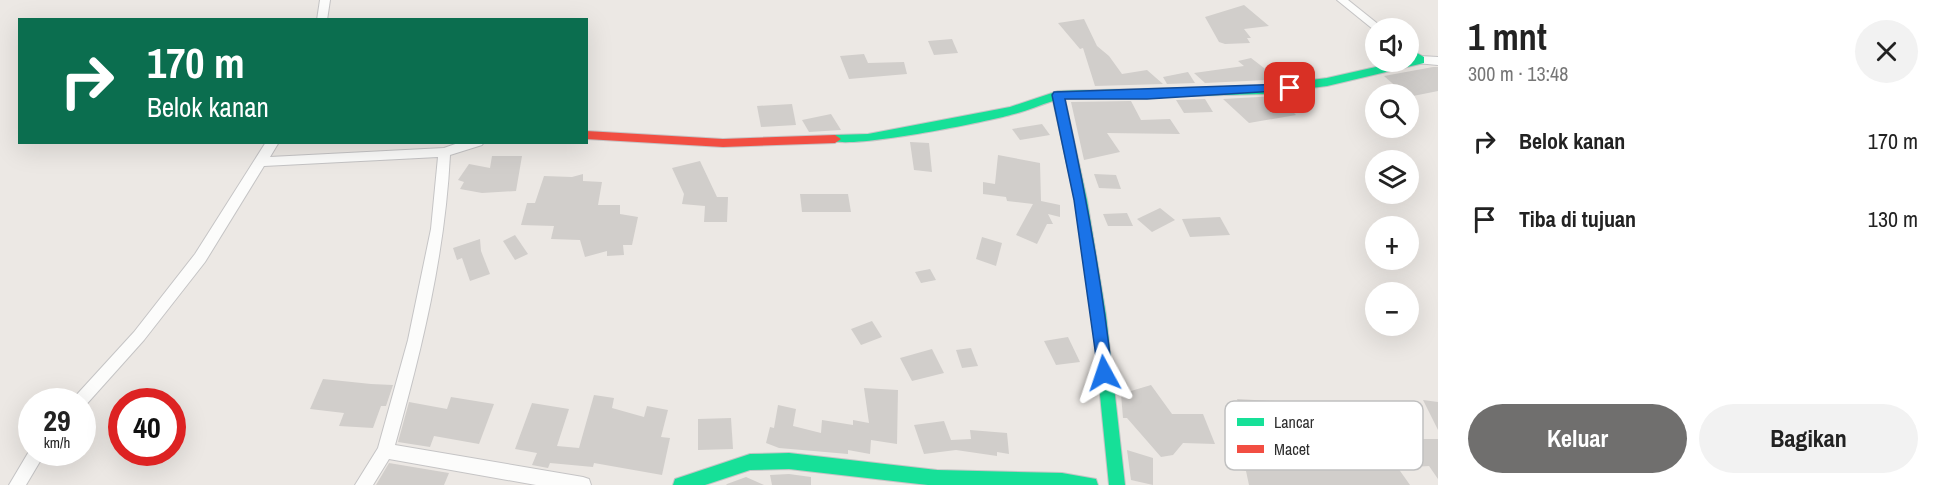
<!DOCTYPE html>
<html lang="id">
<head>
<meta charset="utf-8">
<style>
	:root { --surface:#fff; --page:#f2f2f2; --text:#222; --muted:#767676; --accent:#706f6e }
	body { margin:0; font-family:"Archivo Narrow",sans-serif; background:var(--page); color:var(--text); height:100vh; display:flex; flex-direction:column; font-size:22px; white-space:nowrap }
	* { box-sizing:border-box; margin:0 }
	p { font-size:20px; color:var(--muted) }
	.icon { flex:none; width:33px; height:33px; fill:none; stroke:currentColor; stroke-width:2; stroke-linecap:round; stroke-linejoin:round }
	.map { position:relative; flex:1; overflow:hidden }
	.panel { display:flex; flex-direction:column; background:var(--surface); width:510px }
	.panel>* { flex:none }
	.banner { position:absolute; left:18px; top:18px; width:570px; height:126px; border-radius:0px; box-shadow:0 6px 24px #0002; background:#0b6e4f; color:#fff; overflow:hidden }
	.controls { position:absolute; left:1365px; top:18px; display:grid; gap:12px }
	.controls a { display:grid; place-items:center; width:54px; height:54px; border-radius:50%; background:var(--surface); box-shadow:0 6px 24px #0002; font-size:30px }
	.speed { position:absolute; left:18px; top:388px; display:flex; gap:12px; font-size:30px; font-weight:700; text-align:center }
	.speed>* { display:grid; place-content:center; width:78px; height:78px; border-radius:50%; background:var(--surface); box-shadow:0 6px 24px #0002; line-height:1 }
	.speed small { font-size:15px; font-weight:400 }
	.speed .limit { border:9px solid #d22; background:#fff; color:#111 }
	.pin { position:absolute; display:grid; place-items:center; width:51px; height:51px; color:#fff; margin:-26px; border-radius:12px; box-shadow:0 3px 9px #0006 }
	.me { position:absolute; width:66px; margin:-33px; rotate:355deg; stroke-linejoin:round; filter:drop-shadow(0 0 4px #0008) }
	.turn { display:flex; align-items:center; gap:21px; height:126px; padding:0 30px; font-size:27px }
	.turn .icon { width:78px; height:78px; stroke-width:2.5 }
	.turn b { display:block; font-size:42px; line-height:51px }
	.round { display:grid; place-items:center; flex:none; width:63px; height:63px; border-radius:32px; background:var(--page) }
	.head { display:flex; align-items:center; justify-content:space-between; height:102px; padding:0 30px }
	h1 { font-size:36px; font-weight:700; line-height:45px }
	.action { display:flex; gap:12px; margin-top:auto; padding:12px 30px }
	.action a { flex:1; height:69px; border-radius:36px; background:var(--accent); color:#fff; font-size:24px; font-weight:700; line-height:69px; text-align:center }
	.action a+a { background:var(--page); color:var(--text) }
	ul { padding:0; list-style:none }
	li { display:flex; align-items:center; gap:18px; height:78px; padding:0 30px }
	li div { flex:1 }
	li b { display:block; font-size:22px }
	li em { font-style:normal }
	main { display:flex; flex:1; min-height:0 }
	.map>svg:first-child { display:block }
	.building { fill:#d1cecb }
	.lines { fill:none; stroke-linecap:round; stroke-linejoin:round }
	.street-casing { stroke:#c5c4c5; stroke-width:2 }
	.fast-casing { stroke:#c5c4c5; stroke-width:2 }
	.jam-casing { stroke:#c5c4c5; stroke-width:2 }
	.street { fill:#fcfcfb; fill-rule:evenodd }
	.fast { fill:#16e098; fill-rule:evenodd }
	.jam { fill:#f24e42; fill-rule:evenodd }
	.route { fill:#1a73e8; stroke:#114b97; stroke-width:1.5 }
	.key { fill:#fff; stroke:#c0c0c0; stroke-width:1.5 }
	.key-label { font-size:16px; fill:#2e2e2e }
</style>
</head>
<body>
<main>
<div class="map">
<svg width="1438" height="485" viewBox="0 0 1438 485">
	<rect width="100%" height="100%" fill="#ece8e4"/>
	<g class="building">
		<path d="M1244,5L1269,26L1244,29L1251,38H1247L1250,43L1225,44L1219,42L1205,17Z"/>
		<path d="M1084,19L1097,46L1109,56L1122,74L1147,70L1163,84L1095,86L1083,48L1080,49L1058,23Z"/>
		<path d="M952,39L958,53L934,55L928,41Z"/>
		<path d="M864,54L868,63L904,62L907,74L849,79L840,56Z"/>
		<path d="M1251,58L1268,71L1278,70L1288,79L1205,83L1194,73L1244,66L1238,61Z"/>
		<path d="M1433,67H1438V91L1408,97L1384,76Z"/>
		<path d="M1188,72L1195,83L1167,84L1163,77Z"/>
		<path d="M1278,96L1296,115L1249,123L1223,99Z"/>
		<path d="M1205,99L1213,112L1184,113L1176,100Z"/>
		<path d="M1131,101L1141,120L1170,119L1180,134L1107,133L1120,152L1084,160L1071,102Z"/>
		<path d="M792,104L796,125L761,127L757,106Z"/>
		<path d="M831,114L841,130L809,132L802,120Z"/>
		<path d="M1042,124L1050,135L1020,140L1012,129Z"/>
		<path d="M910,142L929,143L932,172L914,170Z"/>
		<path d="M998,155L1040,163L1041,201L1060,205V217L1048,214L1053,224H1047L1037,244L1016,235L1033,204L1007,201L1006,197L983,194V182L995,184Z"/>
		<path d="M492,156H522L516,191L482,193L460,189L464,182L458,180L469,164L490,168Z"/>
		<path d="M700,161L717,197H728L727,222H704L705,206L682,204L684,194L672,168Z"/>
		<path d="M583,174V181L602,182L598,205H620V214L638,217L632,245H623L624,255L607,256V251L585,257L580,240L551,239L554,226L521,225L527,203H535L544,176L572,177Z"/>
		<path d="M1094,174L1116,175L1121,189L1099,188Z"/>
		<path d="M800,194H848L851,212H802Z"/>
		<path d="M1160,208L1175,220L1152,232L1137,219Z"/>
		<path d="M1127,213L1133,226H1108L1103,214Z"/>
		<path d="M1220,217L1230,235L1190,237L1182,219Z"/>
		<path d="M515,235L528,254L515,260L503,241Z"/>
		<path d="M982,237L1002,243L996,266L976,259Z"/>
		<path d="M480,239L481,251L490,274L470,281L462,258L457,260L453,248Z"/>
		<path d="M930,269L936,280L921,283L915,272Z"/>
		<path d="M872,321L882,337L861,345L851,329Z"/>
		<path d="M1068,337L1080,362L1056,365L1044,341Z"/>
		<path d="M971,348L978,366L962,368L956,350Z"/>
		<path d="M932,349L944,373L912,381L900,358Z"/>
		<path d="M323,379L371,384L393,385L386,406H381L373,428L339,426L344,413L310,409Z"/>
		<path d="M1151,385L1172,414H1203L1215,444L1183,443L1173,455L1161,457L1127,418H1123L1121,394Z"/>
		<path d="M864,388L898,390L897,444L871,440L870,454L848,450V454L779,448L766,443L770,427L774,428L778,405L796,409L793,426L821,433L822,420L853,425V420L869,423Z"/>
		<path d="M594,395L614,398L612,408L644,417L647,406L668,410L661,437L670,438L662,475L594,463L593,467L550,463L548,468L532,465L537,453L515,449L532,403L569,409L557,446L579,448Z"/>
		<path d="M451,397L494,404L479,444L434,436L430,447L398,442L409,402L447,409Z"/>
		<path d="M1237,399L1292,402L1334,409L1342,439H1438V479L1429,466L1398,468L1410,485H1249L1246,471L1237,469L1233,447L1237,448L1232,417L1245,420Z"/>
		<path d="M1423,400L1438,402V430Z"/>
		<path d="M731,418L733,449L698,450V419Z"/>
		<path d="M944,421L951,440L971,439L970,430L1007,433L1009,454L997,452V456L956,450L924,454L914,425Z"/>
		<path d="M1127,450L1153,458V485L1131,480Z"/>
		<path d="M389,463L449,473L444,485H376Z"/>
		<path d="M789,474L811,477V485H772L770,475Z"/>
		<path d="M746,477L764,485H726L727,484Z"/>
	</g>
	<g class="lines">
		<defs>
			<g id="street">
				<path d="M320,0H330L327,20H317Z"/>
				<path d="M1337,0H1348L1383,28L1374,30Z"/>
				<path d="M1420,56L1438,57V65L1416,63V57Z"/>
				<path d="M266,142H279L270,157L444,148L461,142H484L482,145L450,155C445,254 422,349 395,445L583,477L589,479L591,485H536L389,459L373,485H355L378,448L408,340L431,229L438,157L264,166L205,262L144,340L84,407L82,402H70L134,332L195,254Z"/>
				<path d="M31,448L32,453H45L26,485H9Z"/>
			</g>
			<g id="fast">
				<path d="M1408,48L1424,57V63L1327,86L1265,94L1065,99L1087,200L1106,315L1125,485H1109L1092,315L1075,200L1053,101C1040,105 1027,111 1014,114C991,121 840,152 829,139L835,135L868,134L1010,107L1058,91L1265,86L1327,78L1398,62H1408L1411,59L1408,57Z"/>
				<path d="M789,453L937,470L1062,473L1096,479L1098,485H928L789,469L750,470L705,485H673L675,479L750,454Z"/>
			</g>
			<path id="jam" d="M586,131L723,139L835,135L841,139L835,143L723,147L586,139Z"/>
		</defs>
		<use href="#street" class="street-casing"/>
		<use href="#fast" class="fast-casing"/>
		<use href="#jam" class="jam-casing"/>
		<use href="#street" class="street"/>
		<use href="#fast" class="fast"/>
		<use href="#jam" class="jam"/>
	</g>
	<path class="route" d="M1290,84L1294,85V90L1147,99H1065C1085,190 1102,280 1112,373L1109,378L1104,380L1099,378L1074,200L1052,95L1054,92Z"/>
	<rect x="1225" y="401" width="198" height="69" rx="9" class="key"/>
	<rect x="1237" y="418" width="27" height="8" fill="#16e098"/>
	<rect x="1237" y="445" width="27" height="8" fill="#f24e42"/>
	<g class="key-label">
		<text x="1274" y="428">Lancar</text>
		<text x="1274" y="455">Macet</text>
	</g>
</svg>
<div class="controls">
<a><svg class="icon" aria-label="sound" viewBox="0 0 24 24"><path d="M4 9h4l5-4v14l-5-4H4zM17 9q2 3 0 6"/></svg></a>
<a><svg class="icon" aria-label="search" viewBox="0 0 24 24"><circle cx="10" cy="10" r="6"/><path d="M15 15l6 6"/></svg></a>
<a><svg class="icon" aria-label="layers" viewBox="0 0 24 24"><path d="M12 4l9 5-9 5-9-5zM3 14l9 5 9-5"/></svg></a>
<a>+</a>
<a>−</a>
</div>
<div class="speed"><div>29<small>km/h</small></div><div class="limit">40</div></div>
<div class="pin" style="left:1290px;top:88px;background:#d93025"><svg class="icon" aria-label="arrive" viewBox="0 0 24 24"><path d="M6 21V4h12l-3 4 3 4H6"/></svg></div>
<svg class="me" style="left:1104px;top:373px" viewBox="-20 -20 40 40"><path d="M0-17L14 15 0 8-14 15z" fill="#1a73e8" stroke="#fff" stroke-width="4"/></svg>
<div class="banner">
<div class="turn"><svg class="icon" aria-label="right" viewBox="0 0 24 24"><path d="M7 20v-9h11M14 6l5 5-5 5"/></svg><div><b>170 m</b>Belok kanan</div></div>
</div>
</div>
<section class="panel">
<div class="head"><div><h1>1 mnt</h1><p>300 m · 13:48</p></div><a class="round"><svg class="icon" aria-label="close" viewBox="0 0 24 24"><path d="M6 6l12 12M18 6L6 18"/></svg></a></div>
<ul>
<li><svg class="icon" aria-label="right" viewBox="0 0 24 24"><path d="M7 20v-9h11M14 6l5 5-5 5"/></svg><div><b>Belok kanan</b></div><em>170 m</em></li>
<li><svg class="icon" aria-label="arrive" viewBox="0 0 24 24"><path d="M6 21V4h12l-3 4 3 4H6"/></svg><div><b>Tiba di tujuan</b></div><em>130 m</em></li>
</ul>
<div class="action"><a>Keluar</a><a>Bagikan</a></div>
</section>
</main>
</body>
</html>
